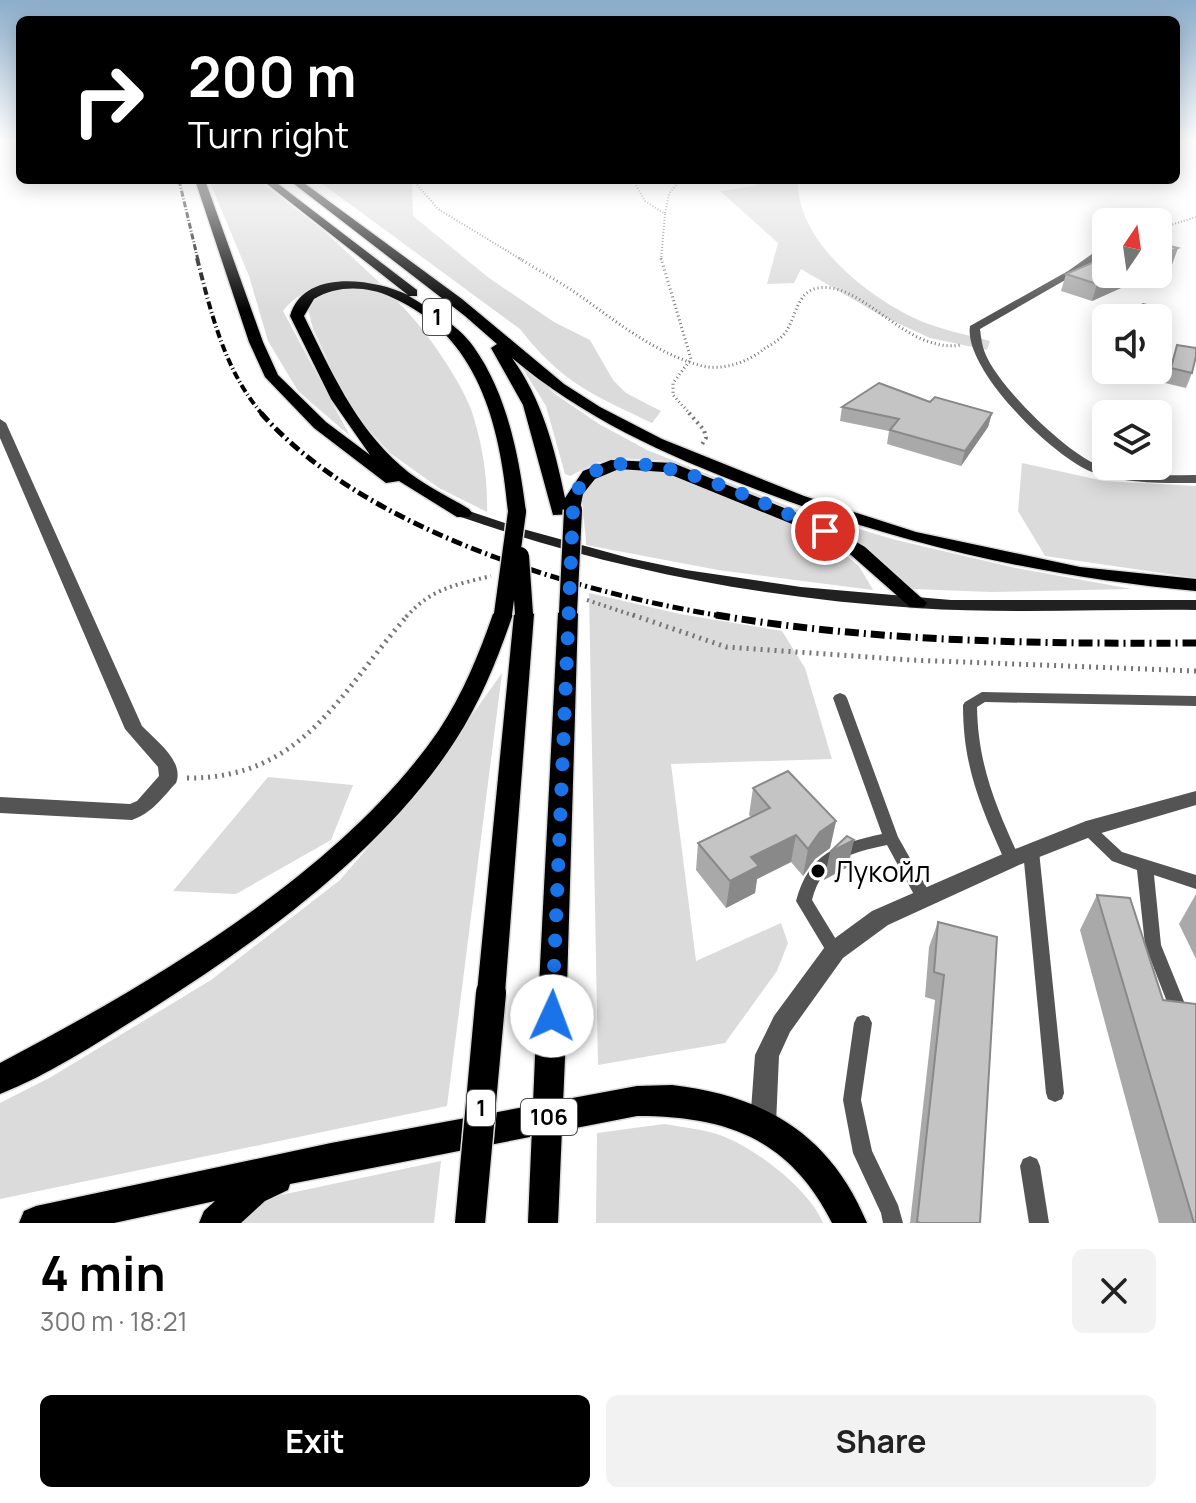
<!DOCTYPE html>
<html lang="en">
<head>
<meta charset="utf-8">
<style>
	:root { --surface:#fff; --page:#f2f2f2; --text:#222; --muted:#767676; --accent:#000 }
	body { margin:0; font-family:Manrope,sans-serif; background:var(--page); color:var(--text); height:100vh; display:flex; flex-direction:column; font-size:30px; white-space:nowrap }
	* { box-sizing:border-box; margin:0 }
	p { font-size:26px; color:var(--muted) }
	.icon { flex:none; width:44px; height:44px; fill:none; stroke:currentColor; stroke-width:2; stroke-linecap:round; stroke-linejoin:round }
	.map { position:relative; height:1223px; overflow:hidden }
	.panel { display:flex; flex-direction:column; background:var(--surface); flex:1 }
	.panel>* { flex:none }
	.hud { position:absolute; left:16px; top:16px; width:1164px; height:168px; border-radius:12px; box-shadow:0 4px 20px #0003; background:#000; color:#fff; overflow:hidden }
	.needle { width:52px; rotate:13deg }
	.controls { position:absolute; left:1092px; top:208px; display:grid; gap:16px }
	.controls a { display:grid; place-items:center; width:80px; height:80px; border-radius:12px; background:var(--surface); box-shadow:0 4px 20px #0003; font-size:40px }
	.pin { position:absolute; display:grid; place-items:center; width:68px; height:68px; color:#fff; margin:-34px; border:4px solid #fff; border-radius:50%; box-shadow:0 2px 8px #0007 }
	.me { position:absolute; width:88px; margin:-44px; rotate:2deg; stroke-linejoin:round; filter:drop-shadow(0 0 6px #0008) }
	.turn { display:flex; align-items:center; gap:28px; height:168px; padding:0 40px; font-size:36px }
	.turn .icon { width:104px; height:104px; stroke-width:2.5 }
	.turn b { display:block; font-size:56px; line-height:68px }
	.round { display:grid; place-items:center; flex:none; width:84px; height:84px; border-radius:12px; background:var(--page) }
	.head { display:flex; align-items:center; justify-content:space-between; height:136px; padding:0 40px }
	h1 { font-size:48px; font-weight:700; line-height:60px; color:var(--accent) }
	.primary-button { display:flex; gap:16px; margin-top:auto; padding:16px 40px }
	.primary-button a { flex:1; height:92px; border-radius:12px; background:var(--accent); color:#fff; font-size:32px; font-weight:700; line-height:92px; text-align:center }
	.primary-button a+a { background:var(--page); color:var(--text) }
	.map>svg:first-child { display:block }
	.green { fill:#dbdbdb }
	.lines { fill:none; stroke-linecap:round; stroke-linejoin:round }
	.primary-casing { stroke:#dbdbdb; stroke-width:3 }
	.path-far3 { stroke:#767676; stroke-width:2; stroke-dasharray:1 2; stroke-linecap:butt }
	.path-far2 { stroke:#767676; stroke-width:3; stroke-dasharray:1 3; stroke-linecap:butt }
	.path-far1 { stroke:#767676; stroke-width:4; stroke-dasharray:2 4; stroke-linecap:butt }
	.path { stroke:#767676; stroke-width:5; stroke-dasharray:2 5; stroke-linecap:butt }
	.service { fill:#545454; fill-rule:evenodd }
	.minor { fill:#545454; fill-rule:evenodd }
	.secondary { fill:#212121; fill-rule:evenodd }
	.primary { fill:#000; fill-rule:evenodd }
	.rail-far3 { stroke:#000; stroke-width:3; stroke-dasharray:6 2 1 2; stroke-linecap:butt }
	.rail-far2 { stroke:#000; stroke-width:4; stroke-dasharray:8 3 1 3; stroke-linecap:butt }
	.rail-far1 { stroke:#000; stroke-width:5; stroke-dasharray:11 4 2 4; stroke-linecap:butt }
	.rail { stroke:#000; stroke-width:7; stroke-dasharray:14 5 2 5; stroke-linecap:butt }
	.primary-bridge-far1-casing { stroke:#dbdbdb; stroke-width:21; stroke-linecap:butt }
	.primary-bridge-casing { stroke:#dbdbdb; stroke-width:33; stroke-linecap:butt }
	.primary-bridge-far1 { stroke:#000; stroke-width:18 }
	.primary-bridge { stroke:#000; stroke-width:30 }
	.wall { fill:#a9a9a9 }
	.shaded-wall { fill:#898989 }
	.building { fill:#c4c4c4; stroke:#898989; stroke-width:2 }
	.route { stroke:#1a73e8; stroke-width:14; stroke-dasharray:0 25.2 }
	.poi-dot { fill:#000; stroke:#fff; stroke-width:3 }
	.labels { text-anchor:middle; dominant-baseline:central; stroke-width:6; stroke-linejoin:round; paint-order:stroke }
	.shield { fill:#fff; stroke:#4c4c4c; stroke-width:2 }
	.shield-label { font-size:22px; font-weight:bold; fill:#000 }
	.near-poi-label { font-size:28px; fill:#000; stroke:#fff; text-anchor:start }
</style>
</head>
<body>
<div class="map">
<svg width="1196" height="1223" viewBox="0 0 1196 1223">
	<rect width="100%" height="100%" fill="#fff"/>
	<g class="green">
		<path d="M209,180H258L323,230L380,283C346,281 306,281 283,311L350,436L298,391L268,341L249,276Z"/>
		<path d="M317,180H415L412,186L413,216L489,278L554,322L590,340L613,380L626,393L661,411L652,423C593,395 561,382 520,329Z"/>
		<path d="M764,180H798C796,239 863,293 912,317C936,329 965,334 990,341L987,350L930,338L880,315L801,269L794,283L767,284L778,243L720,191L755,186Z"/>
		<path d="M358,287C370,289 384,290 393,298C419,319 459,378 471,409C482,442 488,477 487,512L439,488L390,453L351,410L313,329L307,305L317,295Z"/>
		<path d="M516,358L555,394L599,424L647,450L808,514L896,540L1016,568L1132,589L992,592L911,589L874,554L846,534L667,461L618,458L596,463L570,476L565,474L546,406Z"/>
		<path d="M1022,463L1104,481L1196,486V578L1045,556L1018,511Z"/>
		<path d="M648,468L676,475L821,535L859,566L873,590L718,570L586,545C586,529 581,509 583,494C586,468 629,469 648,468Z"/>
		<path d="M589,593L680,614L782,631L805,668L832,759L671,764L696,961L781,923L788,943L777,971L725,1043L598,1065Z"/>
		<path d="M502,673L447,1106L0,1199V1103L51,1077L211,980L340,880L425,781Z"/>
		<path d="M268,777L353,785L331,840L236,894L173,891Z"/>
		<path d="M664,1124C682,1127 702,1129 720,1135C754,1147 809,1189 823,1223H596L597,1133Z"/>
		<path d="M441,1161L434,1223H242L262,1199Z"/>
	</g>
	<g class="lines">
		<defs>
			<g id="primary">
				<path d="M195,180H205L263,342L278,375L326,422L370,455L331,399L290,316C304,268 374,279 408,295L262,180H273L417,290V296H409C430,309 459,326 473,346C507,393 519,456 526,512L523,516L517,517L508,512C500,425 479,335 391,297C367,286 337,285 314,299L304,316C330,369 355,426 401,466C421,484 446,495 469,509L472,513L469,517H457L399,481L386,483L314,428L265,377L249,342Z"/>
				<path d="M289,180H300L462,299L564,384L600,407L662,439L804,496L916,532L1080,567L1196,579V591C1042,577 895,543 750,487C665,455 582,417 512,358C542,399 555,449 565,498L583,471L611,460L673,463L831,527L865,547L927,603L924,607H910L851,555L819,535L664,472L619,469L595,479L583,494L579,514L553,515L523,405L491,348L497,344L465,316Z"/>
				<path d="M568,607L578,613L567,986L563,995L553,999L543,995L539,986L558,613Z"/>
				<path d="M503,608L513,614C498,658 481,701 455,741C385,850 262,939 153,1008C105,1038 53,1073 0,1094V1063C150,984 342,872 439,730C463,694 479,654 493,614Z"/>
				<path d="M524,608L534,614L505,993L501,1002L491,1006L481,1002L477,993L514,614Z"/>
				<path d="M672,1085C765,1096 830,1134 867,1223H832C790,1139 727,1116 637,1116L290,1184L288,1190L265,1201L241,1223H199L204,1211L215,1201L114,1223H19L24,1211L36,1206L331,1143L637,1086Z"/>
			</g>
		</defs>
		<use href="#primary" class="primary-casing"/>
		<g class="path-far3">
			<path d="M413,180L438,209L522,260"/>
			<path d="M633,180L645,201L665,214L661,260"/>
			<path d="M665,213L669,194L680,180"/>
			<path d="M1158,229L1196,217"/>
		</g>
		<g class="path-far2">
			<path d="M519,258C538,270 558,281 576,293C616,321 654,353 702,366C723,371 748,362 764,349C772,344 783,338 787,330C796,315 798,291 818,288C864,281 905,354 961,345"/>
			<path d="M661,258L691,359L673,383V395L691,415"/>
		</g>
		<g class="path-far1">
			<path d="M689,413L704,430L706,438L701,446"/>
			<path d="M587,600L638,617"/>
			<path d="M406,617C432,588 455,585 491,576"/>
		</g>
		<g class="path">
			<path d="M633,615L726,647L911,660L1196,671"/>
			<path d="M187,778C305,779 341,690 408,615"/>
		</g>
		<g class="service">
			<path d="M982,692L1196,696V706L985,702L977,707C978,765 996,807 1020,859L1017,863L1012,865L1007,863L1004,859C980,805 963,766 963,705L965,702Z"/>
			<path d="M840,693L845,695L847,698L898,837L932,897L930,902L924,904L918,902L887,845C850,853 822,860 812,900L843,951L841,956L835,958L829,956L796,901C809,853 837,844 882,834L833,698L835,695Z"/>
			<path d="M1088,823L1093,825L1122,852L1196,875V889L1154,875L1161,945L1189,1014L1186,1020L1180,1022L1174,1020L1145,945L1137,870L1112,861L1083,833L1080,829L1083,825Z"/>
			<path d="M1031,845L1036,847L1039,851L1064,1093L1062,1099L1055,1102L1048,1099L1046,1093L1023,851L1026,847Z"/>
			<path d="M863,1015L869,1017L872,1023L861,1100L872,1151L898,1205L903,1223H883L881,1213L853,1153L843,1100L854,1023L857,1017Z"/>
			<path d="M1030,1156L1037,1159L1040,1166L1049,1223H1029L1020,1166L1023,1159Z"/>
		</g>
		<g class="minor">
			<path d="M1099,249H1105L1106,252L1074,275L980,329C981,337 982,346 985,353C998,386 1065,452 1098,465C1128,478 1164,475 1196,475V483C1161,483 1125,484 1092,472C1053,457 963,369 970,326L1068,271Z"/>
			<path d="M0,419L6,423L142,726C155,740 185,761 176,783C162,798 152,813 132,820L0,813V797L130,804L137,801L159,776L158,767L125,729L0,438Z"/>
			<path d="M1196,791V805L1098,834L1019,865L888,925L843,958L790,1032L779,1056L776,1124L772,1133L763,1137L754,1133L750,1124L755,1055L774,1016L827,944L872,911L1005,853L1086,821Z"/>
		</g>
		<path class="secondary" d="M463,509L523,529L629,558L686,570L801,587L951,600H1196V610C1103,609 1009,614 916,608C759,598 606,568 458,516L456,513L458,510Z"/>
		<use href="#primary" class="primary"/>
		<path class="rail-far3" d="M179,180L198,260"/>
		<path class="rail-far2" d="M197,258C211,313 225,372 263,415"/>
		<path class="rail-far1" d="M261,413C365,531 577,593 728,617"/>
		<path class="rail" d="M716,615C875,642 1035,644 1196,643"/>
		<defs>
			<g id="primary-bridge-far1">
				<path d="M520,556L524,614"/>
				<path d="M568,613L573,510"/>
				<path d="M503,614L517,512"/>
			</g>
			<g id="primary-bridge">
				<path d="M470,1223L491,993"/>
				<path d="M543,1223L553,986"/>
			</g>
		</defs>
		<use href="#primary-bridge-far1" class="primary-bridge-far1-casing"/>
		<use href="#primary-bridge" class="primary-bridge-casing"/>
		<use href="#primary-bridge-far1" class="primary-bridge-far1"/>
		<use href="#primary-bridge" class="primary-bridge"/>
	</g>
	<g class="wall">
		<path d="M1066,274H1152L1092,301L1061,291Z"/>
		<path d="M1177,345L1192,373L1186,388L1165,383Z"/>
		<path d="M930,402L992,413L988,427L961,466L887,444L889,431L840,421L842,407Z"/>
		<path d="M753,788L836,821L830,848L815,859L803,876L791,862L757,879L755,893L726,908L696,870L698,843L751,817L749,815Z"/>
		<path d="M1196,894V959L1179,924Z"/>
		<path d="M1097,895L1196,1223H1159L1080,930Z"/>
		<path d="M938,922L980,1223H910L935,1000L925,997L929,947Z"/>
	</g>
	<g class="shaded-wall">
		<path d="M1178,248L1172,265L1158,271V257Z"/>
		<path d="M1119,274H1152L1092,301L1097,284Z"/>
		<path d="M1168,311L1163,325L1158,329V319Z"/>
		<path d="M992,413L988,427L961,466L965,451Z"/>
		<path d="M836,821L830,848L815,859L803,876L808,849L820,832Z"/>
		<path d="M796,835L791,862L757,879L755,893L726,908L730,881L751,857Z"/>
		<path d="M854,840L848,867L824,880L830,852Z"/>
	</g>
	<g class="building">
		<path d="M1158,243L1178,248L1158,257Z"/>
		<path d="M1106,257V274H1119L1097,284L1066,274Z"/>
		<path d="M1143,304L1168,311L1158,319V318H1125Z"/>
		<path d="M1177,345L1196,348V356L1192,373L1171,368Z"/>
		<path d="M879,383L930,402L935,397L992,413L965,451L890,430L899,419L842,407Z"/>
		<path d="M788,771L836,821L820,832L808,849L796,835L751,857L759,866L730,881L698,843L770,808L753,788Z"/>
		<path d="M847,836L854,840L830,852Z"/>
		<path d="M1097,895L1130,898L1163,1000L1196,1004V1223H1194Z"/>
		<path d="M938,922L997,937L980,1223H921L917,1222L944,975L934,972Z"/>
	</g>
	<linearGradient id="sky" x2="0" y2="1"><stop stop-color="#8cadcc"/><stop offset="0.45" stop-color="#fff"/><stop offset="1" stop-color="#fff" stop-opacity="0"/></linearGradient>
	<rect width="1196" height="312" fill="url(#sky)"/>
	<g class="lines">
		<path class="route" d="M552,1016L573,510C583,404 775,510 825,531"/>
	</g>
	<circle class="poi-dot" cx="818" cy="871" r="8"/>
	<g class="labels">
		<g class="shield">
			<rect x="423" y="299" width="28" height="36" rx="6"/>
			<rect x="467" y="1090" width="28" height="36" rx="6"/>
			<rect x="521" y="1099" width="56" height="36" rx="6"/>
		</g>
		<g class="shield-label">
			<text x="437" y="317">1</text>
			<text x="481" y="1108">1</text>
			<text x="549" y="1117">106</text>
		</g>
		<g class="near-poi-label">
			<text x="834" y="871">Лукойл</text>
		</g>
	</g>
</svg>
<div class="controls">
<a><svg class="needle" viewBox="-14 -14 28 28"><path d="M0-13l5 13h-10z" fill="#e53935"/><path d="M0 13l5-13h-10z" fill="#767676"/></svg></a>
<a><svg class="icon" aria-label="sound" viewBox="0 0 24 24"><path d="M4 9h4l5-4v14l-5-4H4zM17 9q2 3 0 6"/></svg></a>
<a><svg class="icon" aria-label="layers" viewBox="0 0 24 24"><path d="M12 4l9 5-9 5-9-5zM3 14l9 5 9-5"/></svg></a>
</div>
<div class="pin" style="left:825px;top:531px;background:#d93025"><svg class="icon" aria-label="arrive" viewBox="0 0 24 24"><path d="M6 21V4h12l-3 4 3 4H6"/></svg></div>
<svg class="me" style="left:552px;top:1016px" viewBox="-20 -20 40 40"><circle r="19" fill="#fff"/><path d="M0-13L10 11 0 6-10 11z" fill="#1a73e8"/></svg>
<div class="hud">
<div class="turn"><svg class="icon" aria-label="right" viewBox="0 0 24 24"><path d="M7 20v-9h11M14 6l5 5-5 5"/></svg><div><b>200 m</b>Turn right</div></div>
</div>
</div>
<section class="panel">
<div class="head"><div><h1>4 min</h1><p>300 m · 18:21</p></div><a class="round"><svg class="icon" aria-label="close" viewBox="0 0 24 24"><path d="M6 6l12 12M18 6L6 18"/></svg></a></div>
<div class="primary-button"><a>Exit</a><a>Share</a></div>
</section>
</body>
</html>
